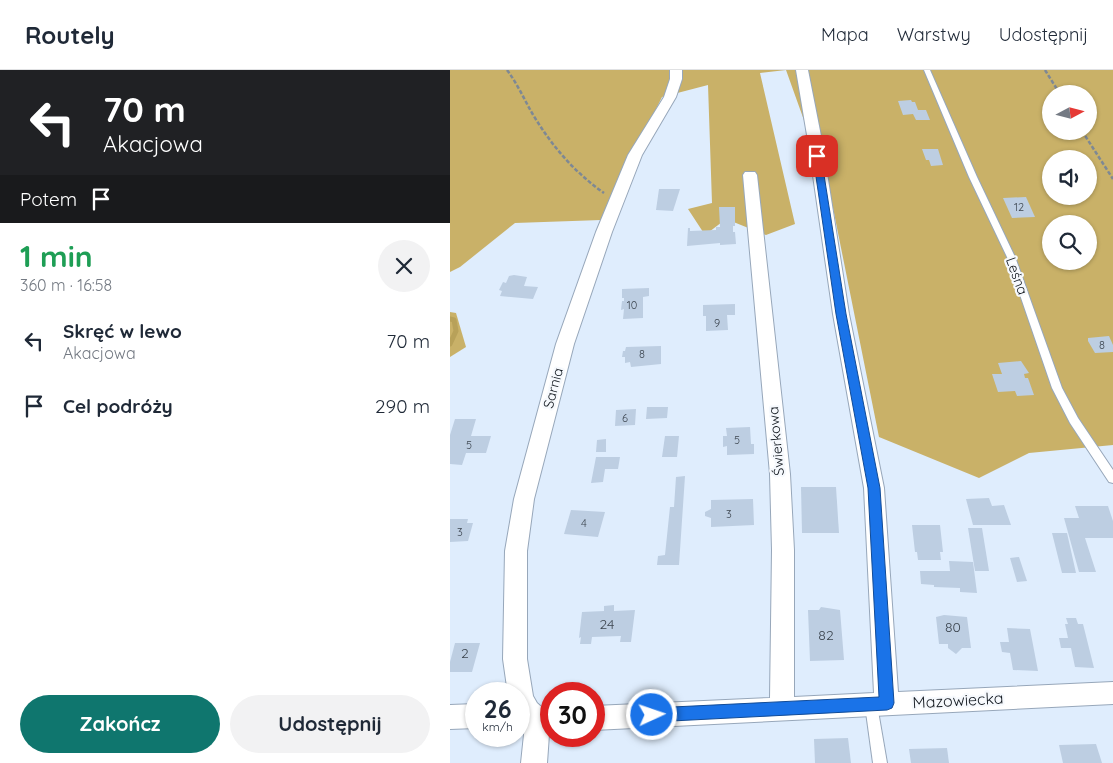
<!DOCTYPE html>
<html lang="pl">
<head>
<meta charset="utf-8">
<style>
	:root { --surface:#fff; --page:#f2f2f3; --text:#1f2937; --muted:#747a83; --line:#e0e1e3; --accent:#0f766e }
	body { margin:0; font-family:Quicksand,sans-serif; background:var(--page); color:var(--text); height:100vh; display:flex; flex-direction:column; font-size:19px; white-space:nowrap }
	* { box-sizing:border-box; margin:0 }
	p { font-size:16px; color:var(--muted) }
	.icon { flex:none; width:28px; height:28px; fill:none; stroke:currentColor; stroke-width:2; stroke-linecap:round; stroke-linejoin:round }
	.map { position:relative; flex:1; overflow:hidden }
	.side { display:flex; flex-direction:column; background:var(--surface); width:450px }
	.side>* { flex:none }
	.banner { background:#202124; color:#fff; overflow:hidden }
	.needle { width:32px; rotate:83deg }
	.controls { position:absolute; left:592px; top:15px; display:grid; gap:10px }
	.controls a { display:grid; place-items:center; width:55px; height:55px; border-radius:50%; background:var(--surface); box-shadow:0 1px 4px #0004; font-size:25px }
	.speed { position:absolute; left:15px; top:612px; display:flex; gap:10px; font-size:25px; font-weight:700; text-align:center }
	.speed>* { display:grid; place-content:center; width:65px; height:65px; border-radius:50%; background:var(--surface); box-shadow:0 1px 4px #0004; line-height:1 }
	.speed small { font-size:12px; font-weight:400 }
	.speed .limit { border:8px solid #d22; background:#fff; color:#111 }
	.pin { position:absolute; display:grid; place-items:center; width:42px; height:42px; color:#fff; margin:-21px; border-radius:10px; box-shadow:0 2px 8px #0006 }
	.me { position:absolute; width:55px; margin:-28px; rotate:87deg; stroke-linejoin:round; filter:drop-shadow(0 0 4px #0008) }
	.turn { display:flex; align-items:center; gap:18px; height:105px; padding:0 20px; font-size:22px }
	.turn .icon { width:65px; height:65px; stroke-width:2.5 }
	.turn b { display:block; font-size:35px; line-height:42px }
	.then { display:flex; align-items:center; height:48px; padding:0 20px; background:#0003; gap:10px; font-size:19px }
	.round { display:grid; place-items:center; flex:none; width:52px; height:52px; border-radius:26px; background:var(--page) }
	.head { display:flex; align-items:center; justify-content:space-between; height:85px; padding:0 20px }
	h1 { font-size:30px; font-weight:700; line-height:38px; color:#1e9e55 }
	.cta { display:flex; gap:10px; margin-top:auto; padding:10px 20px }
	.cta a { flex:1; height:58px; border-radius:30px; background:var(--accent); color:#fff; font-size:20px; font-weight:700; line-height:58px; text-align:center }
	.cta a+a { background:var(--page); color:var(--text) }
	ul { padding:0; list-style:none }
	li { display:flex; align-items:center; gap:15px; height:65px; padding:0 20px }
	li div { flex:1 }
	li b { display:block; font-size:19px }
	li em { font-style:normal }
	header { display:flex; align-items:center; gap:30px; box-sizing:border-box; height:70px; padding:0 25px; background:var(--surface); border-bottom:1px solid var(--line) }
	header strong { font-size:24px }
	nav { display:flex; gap:28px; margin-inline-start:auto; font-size:18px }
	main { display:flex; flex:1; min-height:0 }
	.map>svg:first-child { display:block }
	.forest { fill:#c9b168; fill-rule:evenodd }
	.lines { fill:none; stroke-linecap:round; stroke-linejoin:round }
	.stream { stroke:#b8a159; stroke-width:5 }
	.building { fill:#bdcee2 }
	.service-casing { stroke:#97a7ba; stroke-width:2 }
	.minor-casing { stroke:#97a7ba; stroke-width:2 }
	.path { stroke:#7e8894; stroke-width:2.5; stroke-dasharray:4 2; stroke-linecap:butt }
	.service { fill:#fff; fill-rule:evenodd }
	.minor { fill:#fff; fill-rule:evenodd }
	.route { fill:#1a73e8; stroke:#114b97 }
	.labels { text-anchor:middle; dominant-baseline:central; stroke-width:4.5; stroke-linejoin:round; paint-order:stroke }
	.number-label { font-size:11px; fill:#3d4650 }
	.street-label { font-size:14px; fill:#12181f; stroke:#f6f9fd }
	.near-number-label { font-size:14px; fill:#3d4650 }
	.near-street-label { font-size:16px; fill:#12181f; stroke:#f6f9fd }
</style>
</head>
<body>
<header>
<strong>Routely</strong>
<nav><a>Mapa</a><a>Warstwy</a><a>Udostępnij</a></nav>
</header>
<main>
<section class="side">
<div class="banner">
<div class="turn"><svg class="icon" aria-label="left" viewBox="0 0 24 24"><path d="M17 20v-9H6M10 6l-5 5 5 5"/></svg><div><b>70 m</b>Akacjowa</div></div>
<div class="then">Potem<svg class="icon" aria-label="arrive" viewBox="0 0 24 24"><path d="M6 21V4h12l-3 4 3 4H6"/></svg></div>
</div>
<div class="head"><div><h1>1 min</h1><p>360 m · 16:58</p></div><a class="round"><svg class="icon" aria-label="close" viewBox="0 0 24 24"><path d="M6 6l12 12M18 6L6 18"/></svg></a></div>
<ul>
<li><svg class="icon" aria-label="left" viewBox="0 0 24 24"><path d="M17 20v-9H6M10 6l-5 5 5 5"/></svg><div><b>Skręć w lewo</b><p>Akacjowa</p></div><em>70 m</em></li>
<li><svg class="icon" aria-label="arrive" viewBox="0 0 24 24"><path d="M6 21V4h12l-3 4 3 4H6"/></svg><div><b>Cel podróży</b></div><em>290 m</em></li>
</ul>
<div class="cta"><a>Zakończ</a><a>Udostępnij</a></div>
</section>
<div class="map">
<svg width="663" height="693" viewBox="0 0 663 693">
	<rect width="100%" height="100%" fill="#dfedfd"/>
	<g class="forest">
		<path d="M0,0H663V375L579,383L529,408L429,367L380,123L336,0L310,3L345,154L316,165L276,149L255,165L238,139L262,133L258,15L212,27L151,150L65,153L10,197L0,202ZM601,24H639V61H601ZM601,89H639V126H601ZM601,154H639V191H601Z"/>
		<path d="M0,242L6,243L16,277L0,287Z"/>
	</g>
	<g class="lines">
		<path class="stream" d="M0,249L4,250L6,261L0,274"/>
	</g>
	<g class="building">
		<path d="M461,30L462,32H465L468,40H476L480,50H466L463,44L453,45L448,31Z"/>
		<path d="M472,79H488L493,95L481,96L479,90H476Z"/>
		<path d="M209,119H230L223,141L206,140Z"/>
		<path d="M576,127L585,147L562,148L553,128Z"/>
		<path d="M269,137H285V156H283V162H285L286,174L270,175V173L237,176L238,158H240V161L266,160V157H270Z"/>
		<path d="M64,205L77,207L74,216L88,217L83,229L50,226L52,221L49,220L53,212L56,213L59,206Z"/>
		<path d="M199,218V226L193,227V248L173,249L174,239L171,240L172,231H174V228H172V219Z"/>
		<path d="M285,234V245H277L278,260L256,261V246H253V235Z"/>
		<path d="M659,266L663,275V282L645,283L638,271V268Z"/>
		<path d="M211,276V294L181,297L180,292L175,293V287H172L173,281H175L176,277Z"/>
		<path d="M571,291L579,303L574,304L575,308H578L584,325L567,326L565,321L548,322L542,304H552L548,293Z"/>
		<path d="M197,337H218L217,348L196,349Z"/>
		<path d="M186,339L185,355L165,356L166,340Z"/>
		<path d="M5,349H26L21,366H41L36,383H16L12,395L0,394V365Z"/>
		<path d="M300,357L301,374H304V384L277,385V376L273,377V366H277L276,358Z"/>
		<path d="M215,366H229L227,387H212Z"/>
		<path d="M156,369V382H146L147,370Z"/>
		<path d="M146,387H170L168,399H155L153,412L141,413Z"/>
		<path d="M235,406L229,495H207L208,486L215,485L220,437H224L226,407Z"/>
		<path d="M351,417H386L389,463H352Z"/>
		<path d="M539,428L542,436L554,435L561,455H523L516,429Z"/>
		<path d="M303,429L304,455L261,457V448L255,446V442L261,439V430Z"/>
		<path d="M625,436H658L663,451V468H635L646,502H629L614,448H629Z"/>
		<path d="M121,440L155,442L148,467L114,464Z"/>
		<path d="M0,449H18L17,453H23L18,471L0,472Z"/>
		<path d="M462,455H490L493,482H490L491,490H468L467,482H465Z"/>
		<path d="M518,458H532L539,501H525Z"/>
		<path d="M602,463H617L626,503H612Z"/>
		<path d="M569,487L577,511L567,512L560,488Z"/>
		<path d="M499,491L523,492L527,523L510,522V518L484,517V515L471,514L470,501H500Z"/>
		<path d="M164,535V541L185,540L181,572H170L171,566L142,567L141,574H130L131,567L129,568L132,542L154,541V536Z"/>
		<path d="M371,537L390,540L394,590L360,591L358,540H369Z"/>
		<path d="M494,545L517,547L521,578H512L506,584L498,578V574H489L486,547Z"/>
		<path d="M616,548H626L628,554H633L644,598L625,597L621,578H611L609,568H618L615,554H618Z"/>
		<path d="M557,558L580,559L588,601L563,600L560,583L552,582L550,572H559Z"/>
		<path d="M5,573H30L22,602H0V592Z"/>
		<path d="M398,668L401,693H365L364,669Z"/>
		<path d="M646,674L652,693H613L609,675Z"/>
		<path d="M497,678L499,693H461L459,679Z"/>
	</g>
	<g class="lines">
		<defs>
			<g id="service">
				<path d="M474,0H480L527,107L565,187L612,318L628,348L663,400V413L659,412L620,353L602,318L557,187L519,107Z"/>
				<path d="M421,629L426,631L427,635L437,693H423L415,635L416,631Z"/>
			</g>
			<g id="minor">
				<path d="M220,0H232V9L226,27L192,85L162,162L124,274L84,429L77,481V589L83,626L87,633L97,642L100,650L97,693H71L75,655L69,648V624H58L53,589L55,481L64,429L106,274L146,162L178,85L214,27L220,9Z"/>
				<path d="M346,0H358L372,71L399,244L434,418L448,622L663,612V634L144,660V636L320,628L322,480L320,404L293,105L295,102H305L307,105L340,404L344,480V627L424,623L414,418L383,244L358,71Z"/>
				<path d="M26,634V658L0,659V635Z"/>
			</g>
		</defs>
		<use href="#service" class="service-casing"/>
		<use href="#minor" class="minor-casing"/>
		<g class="path">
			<path d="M57,0C67,13 74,29 82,43C101,75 124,102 154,123"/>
			<path d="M595,0L610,24"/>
			<path d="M632,61L663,109"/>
		</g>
		<use href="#service" class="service"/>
		<use href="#minor" class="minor"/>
	</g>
	<path class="route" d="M367,83L371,86L396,244L430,418L444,633L442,638L437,640L202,652L197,650L195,645L197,640L202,638L429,627L418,418L386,244L363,86Z"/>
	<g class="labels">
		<g class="number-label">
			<text x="569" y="137">12</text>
			<text x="182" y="235">10</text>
			<text x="267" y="253">9</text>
			<text x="652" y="275">8</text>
			<text x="192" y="284">8</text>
			<text x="175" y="348">6</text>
			<text x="287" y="370">5</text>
			<text x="19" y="375">5</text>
			<text x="279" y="444">3</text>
			<text x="134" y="453">4</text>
			<text x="10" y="462">3</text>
		</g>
		<g class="street-label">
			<text transform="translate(567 206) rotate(70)">Leśna</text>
			<text transform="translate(103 318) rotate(-75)">Sarnia</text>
			<text transform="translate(326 371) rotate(-95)">Świerkowa</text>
		</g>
		<g class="near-number-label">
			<text x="157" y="554">24</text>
			<text x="503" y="557">80</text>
			<text x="376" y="565">82</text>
			<text x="15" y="583">2</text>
		</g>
		<g class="near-street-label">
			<text transform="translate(508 630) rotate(-3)">Mazowiecka</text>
		</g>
	</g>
</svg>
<div class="controls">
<a><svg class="needle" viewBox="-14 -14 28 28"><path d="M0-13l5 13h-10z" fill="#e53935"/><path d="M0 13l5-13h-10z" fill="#747a83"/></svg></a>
<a><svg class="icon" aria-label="sound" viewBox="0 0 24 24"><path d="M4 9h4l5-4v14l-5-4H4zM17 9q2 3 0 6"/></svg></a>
<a><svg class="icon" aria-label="search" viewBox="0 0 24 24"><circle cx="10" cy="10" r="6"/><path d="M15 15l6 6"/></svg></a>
</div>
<div class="speed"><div>26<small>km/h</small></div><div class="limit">30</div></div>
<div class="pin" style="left:367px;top:86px;background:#d93025"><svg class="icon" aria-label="arrive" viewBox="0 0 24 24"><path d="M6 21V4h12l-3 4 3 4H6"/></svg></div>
<svg class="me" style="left:202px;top:645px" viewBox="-20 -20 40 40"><circle r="17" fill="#1a73e8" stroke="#fff" stroke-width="3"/><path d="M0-11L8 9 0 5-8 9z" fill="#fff"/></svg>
</div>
</main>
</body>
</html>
